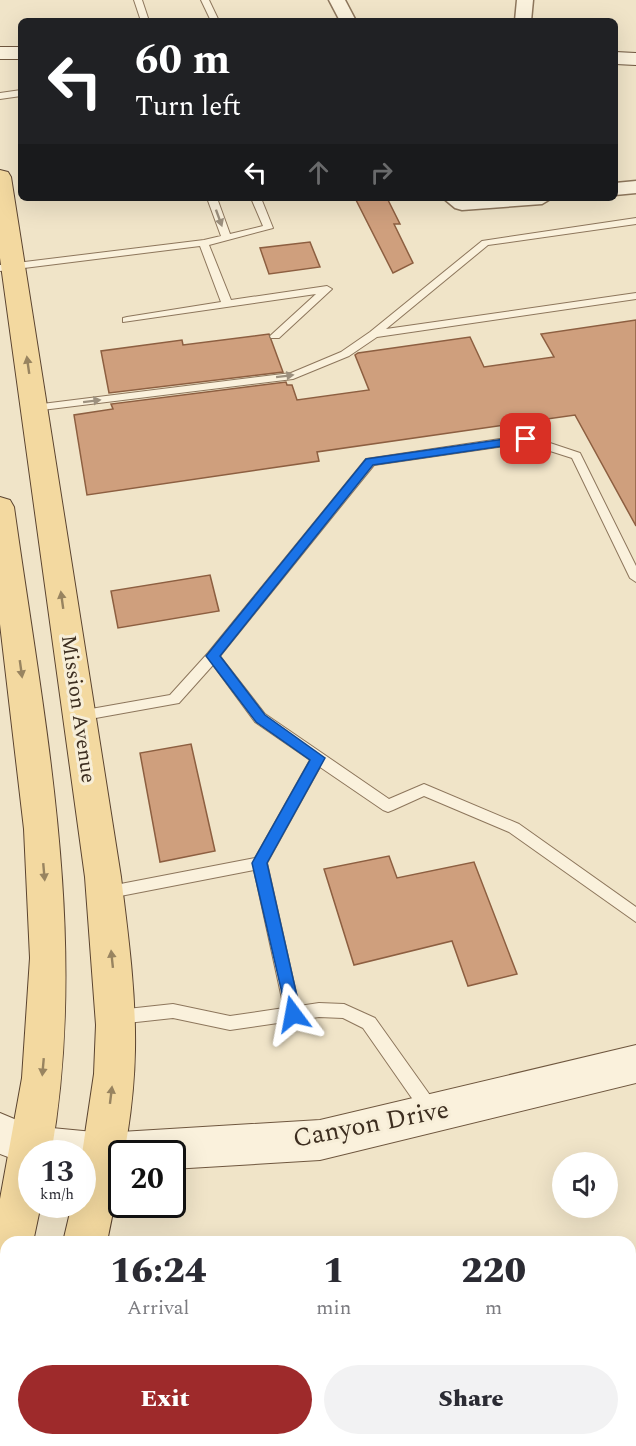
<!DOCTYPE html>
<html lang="en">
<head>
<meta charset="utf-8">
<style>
	:root { --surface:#fff; --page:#f2f2f3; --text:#2b2b33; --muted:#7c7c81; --accent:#9e2a2b }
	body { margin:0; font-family:Spectral,serif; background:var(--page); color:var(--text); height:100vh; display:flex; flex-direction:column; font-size:22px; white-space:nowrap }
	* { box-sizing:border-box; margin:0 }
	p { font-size:20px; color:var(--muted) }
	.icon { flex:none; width:33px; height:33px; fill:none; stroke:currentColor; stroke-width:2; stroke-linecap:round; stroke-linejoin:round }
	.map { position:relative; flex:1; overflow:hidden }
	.side { position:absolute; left:0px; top:1236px; width:636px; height:210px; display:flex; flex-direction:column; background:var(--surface); border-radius:18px 18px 0 0; box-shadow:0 6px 24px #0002 }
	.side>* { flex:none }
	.hud { position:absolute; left:18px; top:18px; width:600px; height:183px; border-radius:9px; box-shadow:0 6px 24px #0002; background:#202124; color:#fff; overflow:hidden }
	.controls { position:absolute; left:552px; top:1152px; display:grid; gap:12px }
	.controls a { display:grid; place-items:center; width:66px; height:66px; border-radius:50%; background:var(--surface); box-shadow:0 6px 24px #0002; font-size:30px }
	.speed { position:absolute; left:18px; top:1140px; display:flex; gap:12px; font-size:30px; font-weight:700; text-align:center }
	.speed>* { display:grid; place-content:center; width:78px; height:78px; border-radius:50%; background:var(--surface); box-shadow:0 6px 24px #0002; line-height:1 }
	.speed small { font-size:15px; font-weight:400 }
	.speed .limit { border:3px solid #111; border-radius:9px; background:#fff; color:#111 }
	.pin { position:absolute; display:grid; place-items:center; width:51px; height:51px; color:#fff; margin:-26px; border-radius:12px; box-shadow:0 3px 9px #0006 }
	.me { position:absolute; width:66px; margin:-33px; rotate:347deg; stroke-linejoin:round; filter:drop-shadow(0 0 4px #0008) }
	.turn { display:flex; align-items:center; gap:21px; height:126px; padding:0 18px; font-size:27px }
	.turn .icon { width:78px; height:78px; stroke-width:2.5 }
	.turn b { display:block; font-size:42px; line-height:51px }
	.lanes { display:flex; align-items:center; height:57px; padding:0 18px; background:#0003; justify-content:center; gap:30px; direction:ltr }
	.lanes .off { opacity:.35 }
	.eta { display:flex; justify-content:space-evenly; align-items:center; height:102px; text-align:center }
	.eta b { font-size:36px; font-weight:800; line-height:42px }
	.cta { display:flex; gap:12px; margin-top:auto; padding:12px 18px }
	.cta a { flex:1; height:69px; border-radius:36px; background:var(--accent); color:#fff; font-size:24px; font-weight:800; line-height:69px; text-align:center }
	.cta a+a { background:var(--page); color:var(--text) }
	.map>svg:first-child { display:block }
	.building { fill:#cf9f7d; stroke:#8d5f41; stroke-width:1.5 }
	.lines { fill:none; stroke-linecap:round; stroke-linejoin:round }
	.lane-casing { stroke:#8d765c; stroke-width:2 }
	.street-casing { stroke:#8d765c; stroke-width:3 }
	.secondary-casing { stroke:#6f573f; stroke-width:2 }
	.primary-casing { stroke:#5b4430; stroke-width:2 }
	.lane { fill:#faf1dc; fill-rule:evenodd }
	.street { fill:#faf1dc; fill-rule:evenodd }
	.secondary { fill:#faf1dc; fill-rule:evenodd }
	.primary { fill:#f3d9a0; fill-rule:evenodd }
	.oneway { fill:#9c907e }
	.oneway2 { fill:#988460 }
	.route { fill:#1a73e8; stroke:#114b97; stroke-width:1.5 }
	.labels { text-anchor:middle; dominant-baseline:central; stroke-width:6; stroke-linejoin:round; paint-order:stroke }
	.street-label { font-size:21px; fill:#3d2e20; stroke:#f7eed8 }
	.near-street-label { font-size:26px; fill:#3d2e20; stroke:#f7eed8 }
</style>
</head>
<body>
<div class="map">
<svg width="636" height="1446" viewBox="0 0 636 1446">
	<rect width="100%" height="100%" fill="#f0e4c8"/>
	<g class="building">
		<path d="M355,198H387L400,224H394L413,263L393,273Z"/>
		<path d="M310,242L320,267L269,274L260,248Z"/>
		<path d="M636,320V526L575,415L317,452L319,461L87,495L74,415L113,409L111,404L286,382L287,385H292L297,400L369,390L355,355L358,353L470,337L484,367L554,357L541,334Z"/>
		<path d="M269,334L283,372L109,393L101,351L182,340L183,345Z"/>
		<path d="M210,575L219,611L118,628L111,591Z"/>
		<path d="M191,744L215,851L160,862L140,753Z"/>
		<path d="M389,856L397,878L474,862L517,974L468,986L452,941L354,965L324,869Z"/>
	</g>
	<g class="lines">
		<defs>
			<g id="lane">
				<path d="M134,0H142L149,21H141Z"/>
				<path d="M201,0H209L219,21H211Z"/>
				<path d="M21,90V96L0,99V93Z"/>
				<path d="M207,198H217L230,234L263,226L251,198H261L273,228L209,245L231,300L327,286L332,289L279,338H271L270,336L316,294L123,322V318L127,317L221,302L200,246L0,271V265L204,240L221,236Z"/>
				<path d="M636,218V224L488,245L386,329L636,293V299L377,337L349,356L293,379L34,411L29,408L34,405L291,373L341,352L370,332L482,241Z"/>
				<path d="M526,435L580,453L636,566V582L630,578L572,458L525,443L374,465L220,656L265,714L389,799L424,784L519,824L636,907V922L509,832L424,796L393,810L388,812L383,810L320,767L267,863L299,1006L319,1003L344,1004L375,1018L437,1105L439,1111L437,1117L431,1119L425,1117L363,1028L343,1018L319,1017L230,1030L173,1018L118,1024L112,1022L110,1017L112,1012L118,1010L173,1004L230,1016L284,1008L254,870L105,899L100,898L98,893L100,888L105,887L255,858L310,760L255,722L213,665L179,703L79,721L74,720L72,716L74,712L170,695L208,653L366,459Z"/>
			</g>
			<g id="street">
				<path d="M329,0H345L356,21H340Z"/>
				<path d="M517,0H533L531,21H515Z"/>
				<path d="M636,181V193L615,195V183Z"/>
				<path d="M443,198H552L542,204L462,210L455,208Z"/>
			</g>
			<g id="secondary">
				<rect x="0" y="47" width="21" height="12"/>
				<path d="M615,52L636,53V65L615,64Z"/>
				<path d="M636,1045V1083L320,1160L172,1169V1154H122V1172L82,1171V1154H32V1166L0,1154V1113L31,1126L104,1133L320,1120Z"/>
			</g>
			<g id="primary">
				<path d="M0,170L8,172L11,177L121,877C128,934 136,992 135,1050C134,1116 120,1177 107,1242H63L72,1204H82V1154L94,1074L96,1025L85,877L0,258Z"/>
				<path d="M0,497L10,500L14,507C44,722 89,937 51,1154H32V1204H41L33,1242H6V1305L0,1307V1199L22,1078L30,958L24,829L0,624Z"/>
				<path d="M17,1440H65L64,1446H16Z"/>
			</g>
		</defs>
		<use href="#lane" class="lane-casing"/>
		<use href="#street" class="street-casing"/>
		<use href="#secondary" class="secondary-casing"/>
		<use href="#primary" class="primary-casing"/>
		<use href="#lane" class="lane"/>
		<use href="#street" class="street"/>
		<use href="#secondary" class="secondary"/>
		<use href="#primary" class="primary"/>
	</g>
	<defs><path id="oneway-solid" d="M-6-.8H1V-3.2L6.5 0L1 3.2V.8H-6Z" transform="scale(1.5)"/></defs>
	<g class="oneway">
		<use href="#oneway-solid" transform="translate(219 218) rotate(70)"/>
		<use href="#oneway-solid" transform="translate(285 376) rotate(-7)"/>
		<use href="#oneway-solid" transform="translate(92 401) rotate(-7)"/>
	</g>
	<g class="oneway2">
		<use href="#oneway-solid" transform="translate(28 365) rotate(-98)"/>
		<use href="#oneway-solid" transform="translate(62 600) rotate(-98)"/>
		<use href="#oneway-solid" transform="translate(21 669) rotate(82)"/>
		<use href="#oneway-solid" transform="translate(44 872) rotate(85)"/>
		<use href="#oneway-solid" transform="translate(112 959) rotate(-96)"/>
		<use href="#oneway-solid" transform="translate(43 1067) rotate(95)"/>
		<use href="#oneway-solid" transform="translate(111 1095) rotate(-83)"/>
	</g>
	<path class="route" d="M526,436L531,439L530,442L373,465L220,656L265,715L325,758L267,863L301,1014L299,1019L293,1021L288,1019L252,863L310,760L256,722L206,656L366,459Z"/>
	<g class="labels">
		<g class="street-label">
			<text transform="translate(78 709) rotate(82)">Mission Avenue</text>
		</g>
		<g class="near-street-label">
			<text transform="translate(371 1124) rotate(-11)">Canyon Drive</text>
		</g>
	</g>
</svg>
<div class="controls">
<a><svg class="icon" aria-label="sound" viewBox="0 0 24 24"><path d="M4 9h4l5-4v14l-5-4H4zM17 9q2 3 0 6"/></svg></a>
</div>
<div class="speed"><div>13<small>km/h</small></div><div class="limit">20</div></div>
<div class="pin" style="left:526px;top:439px;background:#d93025"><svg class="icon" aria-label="arrive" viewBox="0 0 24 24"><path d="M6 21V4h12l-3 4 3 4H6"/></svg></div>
<svg class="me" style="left:293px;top:1014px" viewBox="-20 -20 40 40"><path d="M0-17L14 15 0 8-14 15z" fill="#1a73e8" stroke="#fff" stroke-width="4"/></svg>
<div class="hud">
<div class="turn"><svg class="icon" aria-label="left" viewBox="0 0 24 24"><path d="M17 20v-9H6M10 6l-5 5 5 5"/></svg><div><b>60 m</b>Turn left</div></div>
<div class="lanes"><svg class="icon" aria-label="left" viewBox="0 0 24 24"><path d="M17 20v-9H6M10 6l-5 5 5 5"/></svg><svg class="icon off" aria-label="ahead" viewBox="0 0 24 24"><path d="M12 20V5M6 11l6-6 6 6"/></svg><svg class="icon off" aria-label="right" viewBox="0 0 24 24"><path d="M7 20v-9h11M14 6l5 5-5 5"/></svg></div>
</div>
<section class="side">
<div class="eta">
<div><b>16:24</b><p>Arrival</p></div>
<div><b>1</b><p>min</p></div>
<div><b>220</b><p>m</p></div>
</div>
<div class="cta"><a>Exit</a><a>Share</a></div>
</section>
</div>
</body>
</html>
